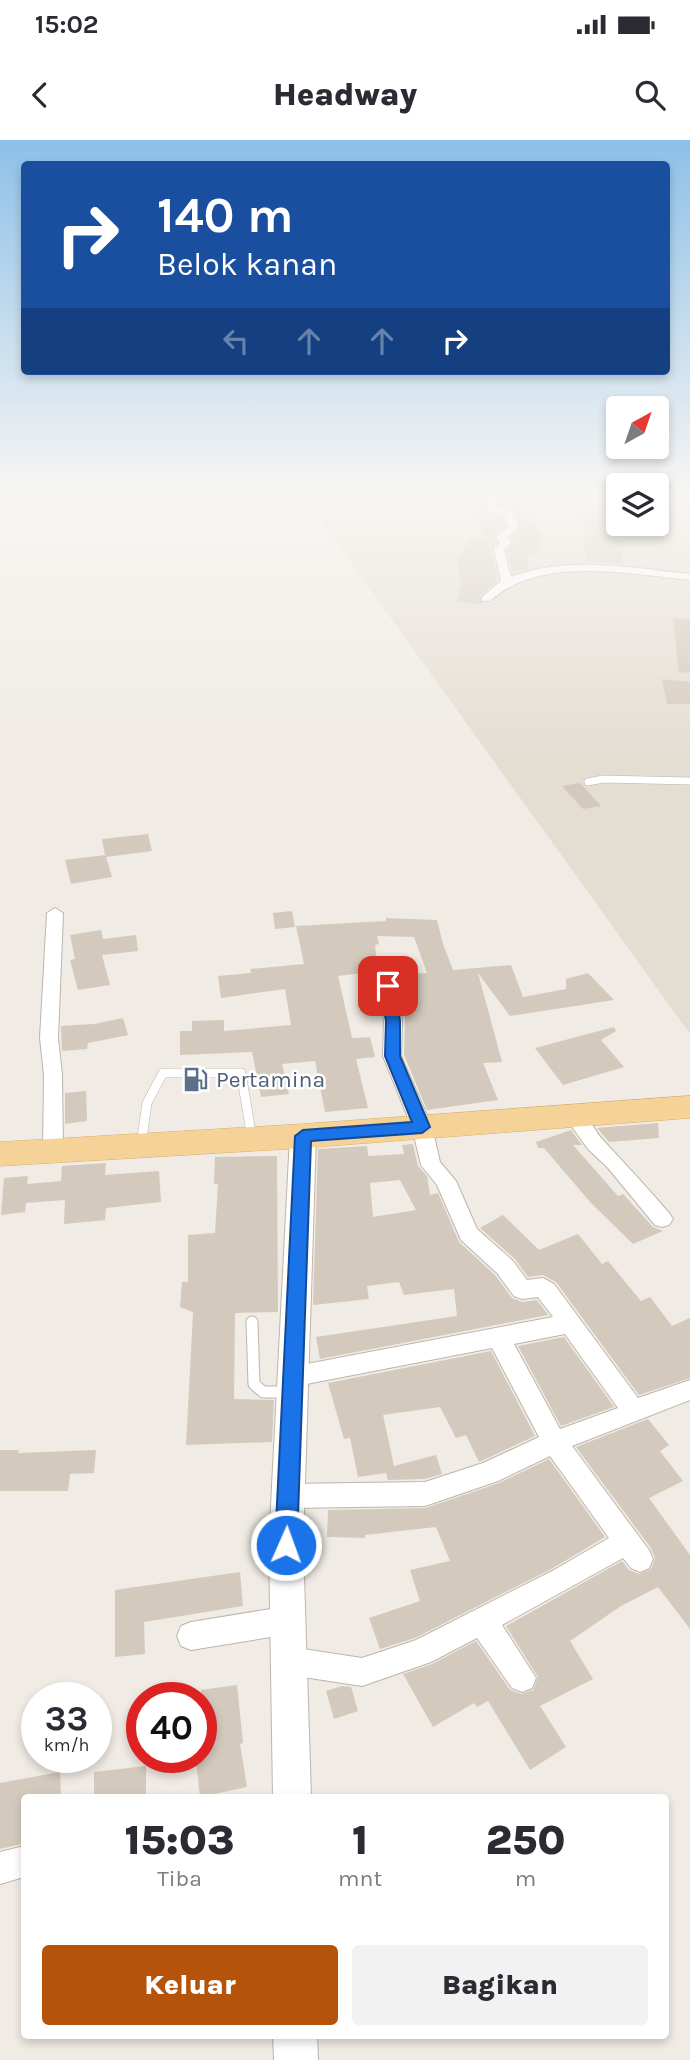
<!DOCTYPE html>
<html lang="id">
<head>
<meta charset="utf-8">
<style>
	:root { --surface:#fff; --page:#f2f2f3; --text:#2b2b33; --muted:#7c7c81; --accent:#b45309 }
	body { margin:0; font-family:Karla,sans-serif; background:var(--page); color:var(--text); height:100vh; display:flex; flex-direction:column; font-size:26px; white-space:nowrap }
	* { box-sizing:border-box; margin:0 }
	p { font-size:23px; color:var(--muted) }
	.icon { flex:none; width:38px; height:38px; fill:none; stroke:currentColor; stroke-width:2; stroke-linecap:round; stroke-linejoin:round }
	.map { position:relative; flex:1; overflow:hidden }
	.side { position:absolute; left:21px; top:1654px; width:648px; height:245px; display:flex; flex-direction:column; background:var(--surface); border-radius:7px; box-shadow:0 4px 10px #0003 }
	.side>* { flex:none }
	.banner { position:absolute; left:21px; top:21px; width:649px; height:214px; border-radius:7px; box-shadow:0 4px 10px #0003; background:#1a4fa0; color:#fff; overflow:hidden }
	.needle { width:46px; rotate:40deg }
	.buttons { position:absolute; left:606px; top:256px; display:grid; gap:14px }
	.buttons a { display:grid; place-items:center; width:63px; height:63px; border-radius:7px; background:var(--surface); box-shadow:0 4px 10px #0003; font-size:35px }
	.speed { position:absolute; left:21px; top:1542px; display:flex; gap:14px; font-size:35px; font-weight:700; text-align:center }
	.speed>* { display:grid; place-content:center; width:91px; height:91px; border-radius:50%; background:var(--surface); box-shadow:0 4px 10px #0003; line-height:1 }
	.speed small { font-size:18px; font-weight:400 }
	.speed .limit { border:10px solid #d22; background:#fff; color:#111 }
	.pin { position:absolute; display:grid; place-items:center; width:60px; height:60px; color:#fff; margin:-30px; border-radius:14px; box-shadow:0 4px 10px #0006 }
	.me { position:absolute; width:77px; margin:-38px; rotate:2deg; stroke-linejoin:round; filter:drop-shadow(0 0 5px #0008) }
	.turn { display:flex; align-items:center; gap:24px; height:147px; padding:0 21px; font-size:32px }
	.turn .icon { width:91px; height:91px; stroke-width:2.5 }
	.turn b { display:block; font-size:49px; line-height:60px }
	.lanes { display:flex; align-items:center; height:66px; padding:0 21px; background:#0003; justify-content:center; gap:35px; direction:ltr }
	.lanes .off { opacity:.35 }
	.eta { display:flex; justify-content:space-evenly; align-items:center; height:119px; text-align:center }
	.eta b { font-size:42px; font-weight:800; line-height:49px }
	.cta { display:flex; gap:14px; margin-top:auto; padding:14px 21px }
	.cta a { flex:1; height:80px; border-radius:7px; background:var(--accent); color:#fff; font-size:28px; font-weight:800; line-height:80px; text-align:center }
	.cta a+a { background:var(--page); color:var(--text) }
	.status { display:flex; justify-content:space-between; align-items:center; height:49px; padding:0 35px; background:var(--surface); direction:ltr }
	.status svg { height:19px; fill:currentColor }
	header { display:flex; justify-content:space-between; align-items:center; height:91px; padding:0 21px; background:var(--surface); font-size:32px; font-weight:800 }
	.map>svg:first-child { display:block }
	.residential { fill:#e4ddd2 }
	.building { fill:#d4c9bd; fill-rule:evenodd }
	.lines { fill:none; stroke-linecap:round; stroke-linejoin:round }
	.service-far2-casing { stroke:#beb5aa; stroke-width:8 }
	.service-far1-casing { stroke:#beb5aa; stroke-width:10 }
	.service-casing { stroke:#beb5aa; stroke-width:13 }
	.minor-casing { stroke:#beb5aa; stroke-width:2 }
	.tertiary-casing { stroke:#beb5aa; stroke-width:2 }
	.primary-casing { stroke:#d9ae6a; stroke-width:1 }
	.service-far2 { stroke:#fff; stroke-width:7 }
	.service-far1 { stroke:#fff; stroke-width:9 }
	.service { stroke:#fff; stroke-width:11 }
	.minor { fill:#fff; fill-rule:evenodd }
	.tertiary { fill:#fff; fill-rule:evenodd }
	.primary { fill:#f5d398; fill-rule:evenodd }
	.route { fill:#1a73e8; stroke:#114b97; stroke-width:2 }
	.labels { text-anchor:middle; dominant-baseline:central; stroke-width:5; stroke-linejoin:round; paint-order:stroke }
	.service-label { font-size:23px; fill:#4e5e75; stroke:#fff; text-anchor:start }
</style>
</head>
<body>
<div class="status"><b>15:02</b><svg viewBox="0 0 49 12"><path d="M0 12V9h3v3zM5 12V6h3v6zM10 12V3h3v9zM15 12V0h3v12zM26 1h20v11H26zM47 4h2v5h-2z"/></svg></div>
<header><svg class="icon" aria-label="back" viewBox="0 0 24 24"><path d="M15 5l-7 7 7 7"/></svg>Headway<svg class="icon" aria-label="search" viewBox="0 0 24 24"><circle cx="10" cy="10" r="6"/><path d="M15 15l6 6"/></svg></header>
<div class="map">
<svg width="690" height="1920" viewBox="0 0 690 1920">
	<rect width="100%" height="100%" fill="#f0ebe4"/>
	<path class="residential" d="M301,353H618V383H656V353H690V894Z"/>
	<g class="building">
		<path d="M471,353H480L488,373L502,377L506,386L493,396L497,402L491,410L497,436L496,442L480,455L482,464L457,462L461,445L457,423L470,398L484,399L477,378H481Z"/>
		<path d="M495,353H554L566,369H521L544,395L536,415L527,414L529,429L512,431L507,411L514,402L511,397L521,387L514,370L500,366Z"/>
		<path d="M589,359L605,360L606,369L612,368L611,398L623,401V424L586,422L584,399L593,394L569,366L589,368Z"/>
		<path d="M673,478L690,479V532L679,533Z"/>
		<path d="M662,539L690,542V564H667Z"/>
		<path d="M580,643L601,666L583,669L562,646Z"/>
		<path d="M148,694L152,711L106,717L112,737L71,744L65,720L105,715L102,699Z"/>
		<path d="M292,771L295,787L275,789L273,773Z"/>
		<path d="M386,778L437,780L443,804L453,830L511,825L523,857L566,849V839L588,833L614,860L510,876L478,833L502,922L483,923L498,960L427,970L404,915L405,881L399,835L427,833L414,797L377,796L379,804L375,805L378,831L338,836L352,898L370,897L375,917L356,919L368,968L325,972L315,921L282,924L289,954L261,957L252,912L180,915V891H192V881L224,880V891L291,885L285,849L221,858L218,836L251,833L250,829L304,824L296,786L386,781Z"/>
		<path d="M101,790L103,799L136,795L138,811L102,815L110,845L78,850L70,820L75,819L70,795Z"/>
		<path d="M123,878L128,895L88,903L87,909L62,911L61,886L94,884Z"/>
		<path d="M614,887L616,891L601,900L624,927L563,945L535,908Z"/>
		<path d="M86,951L87,981L65,984V953Z"/>
		<path d="M658,983L659,998L609,1002L597,988Z"/>
		<path d="M571,990L582,1005H573L618,1056L623,1054L653,1087L663,1091L633,1104L591,1063L544,1008H538L536,1002Z"/>
		<path d="M413,1004L418,1026L427,1036L430,1055L438,1053L459,1102L495,1135L512,1158L522,1162L537,1160L548,1175L320,1219L316,1197L457,1176L454,1149L404,1155L399,1142L367,1146L369,1159L313,1165L318,1009L367,1006L368,1016L404,1014L402,1005ZM400,1040L416,1070L373,1077L370,1043Z"/>
		<path d="M277,1016L278,1172L235,1173L234,1259L274,1260L272,1302L186,1305L193,1172L180,1167L182,1142H188V1095L215,1093L218,1044H214L215,1017Z"/>
		<path d="M106,1023L105,1035L159,1031L161,1062L106,1068L105,1080L64,1084L65,1060L26,1063L25,1072L1,1075L4,1038L28,1036L27,1044L61,1041L62,1026Z"/>
		<path d="M503,1075L539,1110L578,1094L602,1124L608,1121L641,1161L650,1157L672,1186L690,1178V1238L639,1255L556,1142L543,1135L528,1137L515,1119L480,1088Z"/>
		<path d="M564,1197L614,1267L561,1286L518,1206Z"/>
		<path d="M491,1211L535,1296L479,1322L466,1295L456,1298L440,1267L383,1275L394,1326L436,1315L442,1334L425,1339L388,1340L386,1333L358,1337L350,1298L344,1299L328,1243Z"/>
		<path d="M648,1279L669,1305L660,1311L683,1341L649,1358L690,1415V1489L658,1447L621,1466L570,1501L593,1539L540,1566L566,1607L530,1630L488,1561L477,1567L474,1563L433,1587L403,1534L432,1524L476,1501L510,1550L521,1554L533,1550L538,1537L506,1486L622,1421L629,1430L639,1434L651,1429L655,1418L651,1408L576,1307Z"/>
		<path d="M0,1310H19L18,1313L96,1310L94,1333L70,1334L68,1351H0Z"/>
		<path d="M549,1319L605,1397L553,1428L415,1498L380,1509L369,1478L420,1461L410,1430L450,1421L436,1387L365,1395V1398L327,1397L328,1370L426,1368L499,1343Z"/>
		<path d="M240,1432L243,1466L144,1482L145,1514L115,1517V1450Z"/>
		<path d="M237,1545L243,1603L240,1604L247,1647L200,1657L196,1621L201,1620V1550Z"/>
		<path d="M342,1546L351,1547L358,1571L334,1579L326,1551Z"/>
		<path d="M146,1626V1657H94V1632Z"/>
		<path d="M60,1632L61,1657H24V1688L21,1689V1704L0,1709V1643Z"/>
	</g>
	<g class="lines">
		<defs>
			<path id="service-far2" d="M588,642L603,639L690,641"/>
			<path id="service-far1" d="M141,1005L147,963L163,933H241L252,998"/>
			<path id="service" d="M252,1182L254,1244L263,1252H287"/>
			<g id="minor">
				<path d="M482,353H492L498,368L512,371L519,388L507,397L511,402L504,410L511,437C566,415 633,428 690,434V440C627,434 540,415 490,461H482V457L501,441L494,409L500,402L496,396L509,387L504,375L490,372Z"/>
				<path d="M55,768L63,773L58,898L62,935L63,1011L60,1016L53,1018L46,1016L43,1011L44,935L40,898L47,773Z"/>
				<path d="M387,829L396,834L402,881L401,916L432,987L440,1022L456,1041L477,1089L513,1121L527,1140L543,1138L554,1144L638,1258L690,1240V1260L572,1306L649,1410L653,1419L649,1428L640,1432L631,1428L623,1418L502,1485L536,1538L532,1548L522,1552L512,1548L477,1498L431,1522L362,1546L290,1535L280,1531L276,1521L280,1511L290,1507L362,1518L416,1500L554,1430L609,1398L550,1316L498,1341L425,1366L288,1368L279,1364L275,1356L279,1348L288,1344L425,1342L483,1323L539,1297L492,1208L291,1247L283,1244L279,1237L283,1230L291,1227L553,1177L538,1157L522,1159L514,1156L497,1133L461,1100L437,1045L421,1025L412,987L383,916L384,881L378,834ZM565,1194L618,1268L560,1289L514,1204Z"/>
				<path d="M573,967C587,971 593,989 602,999C625,1024 648,1048 669,1073L673,1079L669,1085L662,1087L655,1085L608,1028L588,1009L563,974L566,969Z"/>
				<path d="M289,1466L299,1470L303,1480L299,1490L289,1494L191,1510L181,1506L177,1496L181,1486L191,1482Z"/>
				<path d="M24,1706V1737L0,1744V1712Z"/>
			</g>
			<g id="tertiary">
				<path d="M303,987L312,990L316,996L303,1405L311,1657H273L269,1405L290,996L294,990Z"/>
				<path d="M273,1895H317L318,1920H274Z"/>
			</g>
			<path id="primary" d="M690,956V978L303,1008L0,1026V1002L303,984Z"/>
		</defs>
		<use href="#service-far2" class="service-far2-casing"/>
		<use href="#service-far1" class="service-far1-casing"/>
		<use href="#service" class="service-casing"/>
		<use href="#minor" class="minor-casing"/>
		<use href="#tertiary" class="tertiary-casing"/>
		<use href="#primary" class="primary-casing"/>
		<use href="#service-far2" class="service-far2"/>
		<use href="#service-far1" class="service-far1"/>
		<use href="#service" class="service"/>
		<use href="#minor" class="minor"/>
		<use href="#tertiary" class="tertiary"/>
		<use href="#primary" class="primary"/>
	</g>
	<linearGradient id="sky" x2="0" y2="1"><stop stop-color="#8dc0e8"/><stop offset="0.57" stop-color="#f8f6f3"/><stop offset="1" stop-color="#f8f6f3" stop-opacity="0"/></linearGradient>
	<rect width="690" height="622" fill="url(#sky)"/>
	<path class="route" d="M388,842L395,846L400,881V916L430,987L422,993L311,1001L297,1405L294,1412L286,1415L278,1412L275,1405L295,996L303,990L412,982L385,916L386,881L380,846Z"/>
	<defs>
		<symbol id="fuel-bare" viewBox="-9 -9 18 18"><path d="M-5.5-6h7V0h2V4h1.3V-2.5L3-4.5l.8-.8L6-3V5H2.5V1h-1V6h-7ZM-4.2-4.7v3.2H.2V-4.7Z" fill="#5c6f8a" stroke="#fff" stroke-width="2.5" paint-order="stroke"/></symbol>
	</defs>
	<g fill-rule="evenodd">
		<use href="#fuel-bare" x="178" y="922" width="35" height="35"/>
	</g>
	<g class="labels">
		<g class="service-label">
			<text x="216" y="939">Pertamina</text>
		</g>
	</g>
</svg>
<div class="buttons">
<a><svg class="needle" viewBox="-14 -14 28 28"><path d="M0-13l5 13h-10z" fill="#e53935"/><path d="M0 13l5-13h-10z" fill="#7c7c81"/></svg></a>
<a><svg class="icon" aria-label="layers" viewBox="0 0 24 24"><path d="M12 4l9 5-9 5-9-5zM3 14l9 5 9-5"/></svg></a>
</div>
<div class="speed"><div>33<small>km/h</small></div><div class="limit">40</div></div>
<div class="pin" style="left:388px;top:846px;background:#d93025"><svg class="icon" aria-label="arrive" viewBox="0 0 24 24"><path d="M6 21V4h12l-3 4 3 4H6"/></svg></div>
<svg class="me" style="left:286px;top:1405px" viewBox="-20 -20 40 40"><circle r="17" fill="#1a73e8" stroke="#fff" stroke-width="3"/><path d="M0-11L8 9 0 5-8 9z" fill="#fff"/></svg>
<div class="banner">
<div class="turn"><svg class="icon" aria-label="right" viewBox="0 0 24 24"><path d="M7 20v-9h11M14 6l5 5-5 5"/></svg><div><b>140 m</b>Belok kanan</div></div>
<div class="lanes"><svg class="icon off" aria-label="left" viewBox="0 0 24 24"><path d="M17 20v-9H6M10 6l-5 5 5 5"/></svg><svg class="icon off" aria-label="ahead" viewBox="0 0 24 24"><path d="M12 20V5M6 11l6-6 6 6"/></svg><svg class="icon off" aria-label="ahead" viewBox="0 0 24 24"><path d="M12 20V5M6 11l6-6 6 6"/></svg><svg class="icon" aria-label="right" viewBox="0 0 24 24"><path d="M7 20v-9h11M14 6l5 5-5 5"/></svg></div>
</div>
<section class="side">
<div class="eta">
<div><b>15:03</b><p>Tiba</p></div>
<div><b>1</b><p>mnt</p></div>
<div><b>250</b><p>m</p></div>
</div>
<div class="cta"><a>Keluar</a><a>Bagikan</a></div>
</section>
</div>
</body>
</html>
